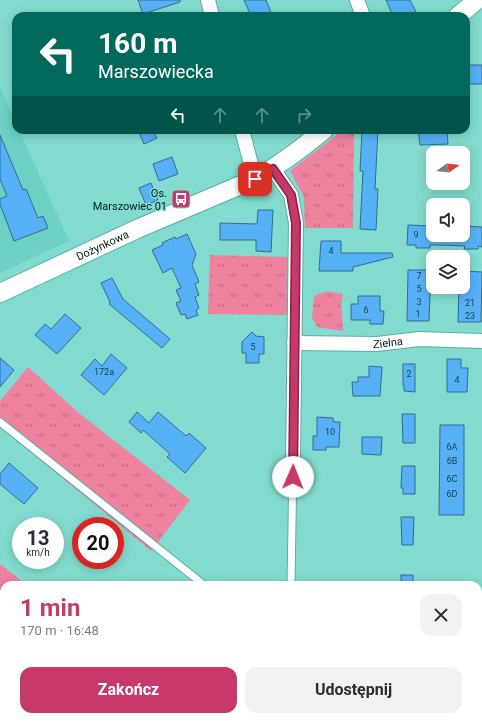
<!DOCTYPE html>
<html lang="pl">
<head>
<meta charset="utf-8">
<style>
	:root { --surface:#fff; --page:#f2f2f3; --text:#2b2b33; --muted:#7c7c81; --accent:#c6396a }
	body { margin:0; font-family:Roboto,sans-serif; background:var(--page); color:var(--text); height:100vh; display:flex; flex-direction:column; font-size:15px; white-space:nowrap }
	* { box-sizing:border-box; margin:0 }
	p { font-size:13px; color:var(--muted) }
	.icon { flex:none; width:22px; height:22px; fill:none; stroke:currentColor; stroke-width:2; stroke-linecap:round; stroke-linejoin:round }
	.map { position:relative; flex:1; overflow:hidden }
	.side { position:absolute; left:0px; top:581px; width:482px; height:140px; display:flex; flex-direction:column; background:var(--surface); border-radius:12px 12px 0 0; box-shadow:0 2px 10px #0003 }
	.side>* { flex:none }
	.guide { position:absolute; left:12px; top:12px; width:458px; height:122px; border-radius:12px; box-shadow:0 2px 10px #0003; background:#00695c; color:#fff; overflow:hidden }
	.needle { width:26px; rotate:76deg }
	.tools { position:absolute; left:426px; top:146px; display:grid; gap:8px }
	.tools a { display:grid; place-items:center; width:44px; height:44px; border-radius:8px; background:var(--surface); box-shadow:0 2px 10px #0003; font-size:20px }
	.speed { position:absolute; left:12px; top:517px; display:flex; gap:8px; font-size:20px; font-weight:700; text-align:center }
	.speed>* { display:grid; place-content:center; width:52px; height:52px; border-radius:50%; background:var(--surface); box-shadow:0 2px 10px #0003; line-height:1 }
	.speed small { font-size:10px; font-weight:400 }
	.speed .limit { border:6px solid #d22; background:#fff; color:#111 }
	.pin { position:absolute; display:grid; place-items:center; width:34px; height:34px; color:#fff; margin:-17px; border-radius:8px; box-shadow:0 2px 6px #0006 }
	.me { position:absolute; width:44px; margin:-22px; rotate:1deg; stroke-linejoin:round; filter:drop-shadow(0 0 3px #0008) }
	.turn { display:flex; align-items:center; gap:14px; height:84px; padding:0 20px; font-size:18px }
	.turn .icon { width:52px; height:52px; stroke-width:2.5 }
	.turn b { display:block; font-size:28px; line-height:34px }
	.lanes { display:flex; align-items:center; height:38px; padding:0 20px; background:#0003; justify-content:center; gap:20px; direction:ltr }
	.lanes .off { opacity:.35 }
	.round { display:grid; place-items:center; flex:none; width:42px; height:42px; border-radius:12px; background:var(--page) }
	.headline { display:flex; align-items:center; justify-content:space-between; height:68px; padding:0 20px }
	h1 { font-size:24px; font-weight:700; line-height:30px; color:var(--accent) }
	.action { display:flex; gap:8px; margin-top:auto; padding:8px 20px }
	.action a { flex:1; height:46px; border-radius:12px; background:var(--accent); color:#fff; font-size:16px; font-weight:700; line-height:46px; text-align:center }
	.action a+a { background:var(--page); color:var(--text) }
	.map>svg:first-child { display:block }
	.built { fill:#6cd0c4 }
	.grass { fill:url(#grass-tufts) }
	.forest { fill:url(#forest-crowns) }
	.building { fill:#57b1f6; stroke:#346a94 }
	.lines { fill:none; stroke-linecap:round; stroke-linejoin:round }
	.service-casing { stroke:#56b0a4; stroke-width:9 }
	.minor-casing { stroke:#56b0a4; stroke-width:16 }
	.tertiary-casing { stroke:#56b0a4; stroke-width:20 }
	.service { stroke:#fff; stroke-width:7 }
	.minor { stroke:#fff; stroke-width:14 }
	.tertiary { stroke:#fff; stroke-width:18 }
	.route-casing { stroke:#812545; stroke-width:10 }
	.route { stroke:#c6396a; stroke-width:7 }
	.labels { text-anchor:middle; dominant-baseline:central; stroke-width:3; stroke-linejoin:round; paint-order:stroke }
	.number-label { font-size:9px; fill:#164251 }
	.poi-label { font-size:11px; fill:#011d1a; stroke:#82dbce; text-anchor:end }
	.street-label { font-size:11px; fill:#011d1a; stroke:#82dbce }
</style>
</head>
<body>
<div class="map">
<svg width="482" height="721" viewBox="0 0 482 721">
	<defs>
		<pattern id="grass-tufts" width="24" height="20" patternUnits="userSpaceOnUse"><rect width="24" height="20" fill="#ee829f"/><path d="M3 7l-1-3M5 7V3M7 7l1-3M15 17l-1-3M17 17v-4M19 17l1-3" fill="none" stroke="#be6a81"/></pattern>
		<pattern id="forest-crowns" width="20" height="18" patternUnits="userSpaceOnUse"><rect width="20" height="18" fill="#ee829f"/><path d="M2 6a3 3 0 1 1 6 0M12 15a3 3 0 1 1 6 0" fill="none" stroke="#be6a81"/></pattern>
	</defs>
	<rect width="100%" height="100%" fill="#82dbce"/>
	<path class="built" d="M0,86L16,123V130H19L69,241L0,273Z"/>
	<g class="grass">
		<path d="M343,130H354L353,228H305L304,197L290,171Z"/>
		<path d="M210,255L288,257L290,315L208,314Z"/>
		<path d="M327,291L343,294L341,304L343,331L317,327L312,318L314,296Z"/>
		<path d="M28,367L80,414L190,500L151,551L0,427V401Z"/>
		<path d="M0,564L27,585H4V717H192L196,721H0Z"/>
	</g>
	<path class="forest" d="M192,717H267L293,721H196Z"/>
	<g class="building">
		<path d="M138,0H180V2L143,14Z"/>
		<path d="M244,0H266L271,12L261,16H251Z"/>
		<path d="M386,0H410L418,16H393Z"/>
		<rect x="466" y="65" width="16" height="19"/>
		<path d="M138,130H152L157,138L144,144Z"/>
		<path d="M362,130H378L375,189H378L376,230L360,229L363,171H360Z"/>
		<path d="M418,130H447L448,144L420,145Z"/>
		<path d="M0,135L23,190L26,189L38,218L43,216L48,228L14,241L0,204V199L7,196L0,179Z"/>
		<path d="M172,157L178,174L159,181L153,164Z"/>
		<path d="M151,183L158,200L146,205L139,188Z"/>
		<path d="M258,210H273L271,252L256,251V240H220V223L257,224Z"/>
		<path d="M408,225L433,226V235H463V226L482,227V247L478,246V249H464L465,246L439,245H430V248H416V245H407Z"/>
		<path d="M187,234L196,254L192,265L199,282L195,284L199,295L195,297L199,308L196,310L198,315L187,319L185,314L181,315L176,303L181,301L176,290L181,288L172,268L163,273L152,250L163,245L162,243L175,237L176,239Z"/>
		<path d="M321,241H341V253H392L393,257L353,267V271H319Z"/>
		<path d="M408,270H431L429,321H407Z"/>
		<path d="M463,271L482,272L481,322H458L459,287H463Z"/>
		<path d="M112,278L123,299L170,339L162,348L109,304L110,302L101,283Z"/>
		<path d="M358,296H380V311H384L383,324H370V320H351V304H358Z"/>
		<path d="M65,314L81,328L57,354L35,335L45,324L51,329Z"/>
		<path d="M252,332L256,336L264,337V354H259V363H246V353H242V342Z"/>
		<path d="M111,354L127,368L104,395L81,375L95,359L102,366Z"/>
		<path d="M0,358L14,370L0,387Z"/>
		<path d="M447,359H461V368H468L467,392H447Z"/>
		<path d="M403,364H415V392L404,391V385H403Z"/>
		<path d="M369,366L382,367L380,396H353L352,382H358V377H369Z"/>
		<path d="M137,412L149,423L158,412L186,436L189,433L206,448L185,473L167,457L170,454L143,430L141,433L129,422Z"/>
		<path d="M402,414H415V443H403Z"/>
		<path d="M317,417L333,418L334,422H340L339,447H326V450H313V436H317Z"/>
		<path d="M440,425H464V515H439Z"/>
		<path d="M362,437H382L381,455L362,454Z"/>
		<path d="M9,463L38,488L24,504L0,484V474Z"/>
		<path d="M402,466H415V494H403V488H401Z"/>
		<path d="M401,517H414L413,545H402Z"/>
		<rect x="401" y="575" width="12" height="10"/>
	</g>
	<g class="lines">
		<defs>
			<g id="service">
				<path d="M0,422L204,585"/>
				<path d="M291,585L293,462"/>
				<path d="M348,717L352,721"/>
			</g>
			<g id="minor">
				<path d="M208,0L212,16"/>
				<path d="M357,0L363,16"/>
				<path d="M242,130L255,179"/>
				<path d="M273,169L291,195L296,223L293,462"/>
				<path id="s1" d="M294,343L377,344L419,339L482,341"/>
			</g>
			<g id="tertiary">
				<path d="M458,16L477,0"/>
				<path id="s2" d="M0,293L137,229L255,179C280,165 302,148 324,130"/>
			</g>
		</defs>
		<use href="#service" class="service-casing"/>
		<use href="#minor" class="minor-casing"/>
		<use href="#tertiary" class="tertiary-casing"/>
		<use href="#service" class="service"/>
		<use href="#minor" class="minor"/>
		<use href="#tertiary" class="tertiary"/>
	</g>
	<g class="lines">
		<defs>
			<path id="route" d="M255,179L273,169L291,195L296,223L293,477"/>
		</defs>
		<use href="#route" class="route-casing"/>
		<use href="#route" class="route"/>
	</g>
	<defs>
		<symbol id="bus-square" viewBox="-11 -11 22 22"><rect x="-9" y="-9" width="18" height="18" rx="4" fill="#c6396a" stroke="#82dbce"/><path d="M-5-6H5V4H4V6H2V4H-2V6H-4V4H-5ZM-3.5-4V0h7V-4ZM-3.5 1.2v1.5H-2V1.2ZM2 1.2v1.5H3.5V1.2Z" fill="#fff"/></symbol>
	</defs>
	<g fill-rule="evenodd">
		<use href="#bus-square" x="170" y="188" width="22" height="22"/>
	</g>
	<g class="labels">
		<g class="number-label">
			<text x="416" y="235">9</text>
			<text x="331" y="251">4</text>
			<text x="419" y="276">7</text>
			<text x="419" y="289">5</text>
			<text x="419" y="302">3</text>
			<text x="470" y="303">21</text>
			<text x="366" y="310">6</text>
			<text x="418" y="314">1</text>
			<text x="470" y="316">23</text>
			<text x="253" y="347">5</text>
			<text x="104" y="372">172a</text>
			<text x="409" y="374">2</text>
			<text x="457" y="380">4</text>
			<text x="330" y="432">10</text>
			<text x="452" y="447">6A</text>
			<text x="452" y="461">6B</text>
			<text x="452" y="479">6C</text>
			<text x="452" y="494">6D</text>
		</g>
		<g class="poi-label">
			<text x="167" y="193">Os.<tspan x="167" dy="13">Marszowiec 01</tspan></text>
		</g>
		<g class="street-label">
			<text stroke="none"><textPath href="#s2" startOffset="113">Dożynkowa</textPath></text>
			<text stroke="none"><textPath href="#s1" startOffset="94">Zielna</textPath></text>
		</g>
	</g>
</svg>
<div class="tools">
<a><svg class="needle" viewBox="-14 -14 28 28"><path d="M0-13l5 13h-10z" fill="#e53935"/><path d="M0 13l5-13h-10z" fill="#7c7c81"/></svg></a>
<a><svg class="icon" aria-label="sound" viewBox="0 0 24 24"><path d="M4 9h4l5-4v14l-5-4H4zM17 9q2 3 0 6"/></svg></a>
<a><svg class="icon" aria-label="layers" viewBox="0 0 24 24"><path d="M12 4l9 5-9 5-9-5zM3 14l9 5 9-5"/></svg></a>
</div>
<div class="speed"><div>13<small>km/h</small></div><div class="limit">20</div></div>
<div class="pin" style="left:255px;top:179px;background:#d93025"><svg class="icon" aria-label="arrive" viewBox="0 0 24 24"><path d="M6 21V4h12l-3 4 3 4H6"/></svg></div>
<svg class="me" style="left:293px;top:477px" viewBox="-20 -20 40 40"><circle r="19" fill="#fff"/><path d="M0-13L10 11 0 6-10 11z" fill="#c6396a"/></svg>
<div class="guide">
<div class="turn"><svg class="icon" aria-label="left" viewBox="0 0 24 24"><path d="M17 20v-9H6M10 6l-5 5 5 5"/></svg><div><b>160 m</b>Marszowiecka</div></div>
<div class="lanes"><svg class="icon" aria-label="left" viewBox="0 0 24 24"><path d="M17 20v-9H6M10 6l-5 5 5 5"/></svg><svg class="icon off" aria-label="ahead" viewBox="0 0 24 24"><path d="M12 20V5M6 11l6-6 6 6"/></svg><svg class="icon off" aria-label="ahead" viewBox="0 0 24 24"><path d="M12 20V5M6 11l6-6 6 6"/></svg><svg class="icon off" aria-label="right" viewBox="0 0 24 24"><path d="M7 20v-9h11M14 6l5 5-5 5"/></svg></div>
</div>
<section class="side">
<div class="headline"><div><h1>1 min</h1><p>170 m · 16:48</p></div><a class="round"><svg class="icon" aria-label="close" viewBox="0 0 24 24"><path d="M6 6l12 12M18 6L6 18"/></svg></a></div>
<div class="action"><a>Zakończ</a><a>Udostępnij</a></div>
</section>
</div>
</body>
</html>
